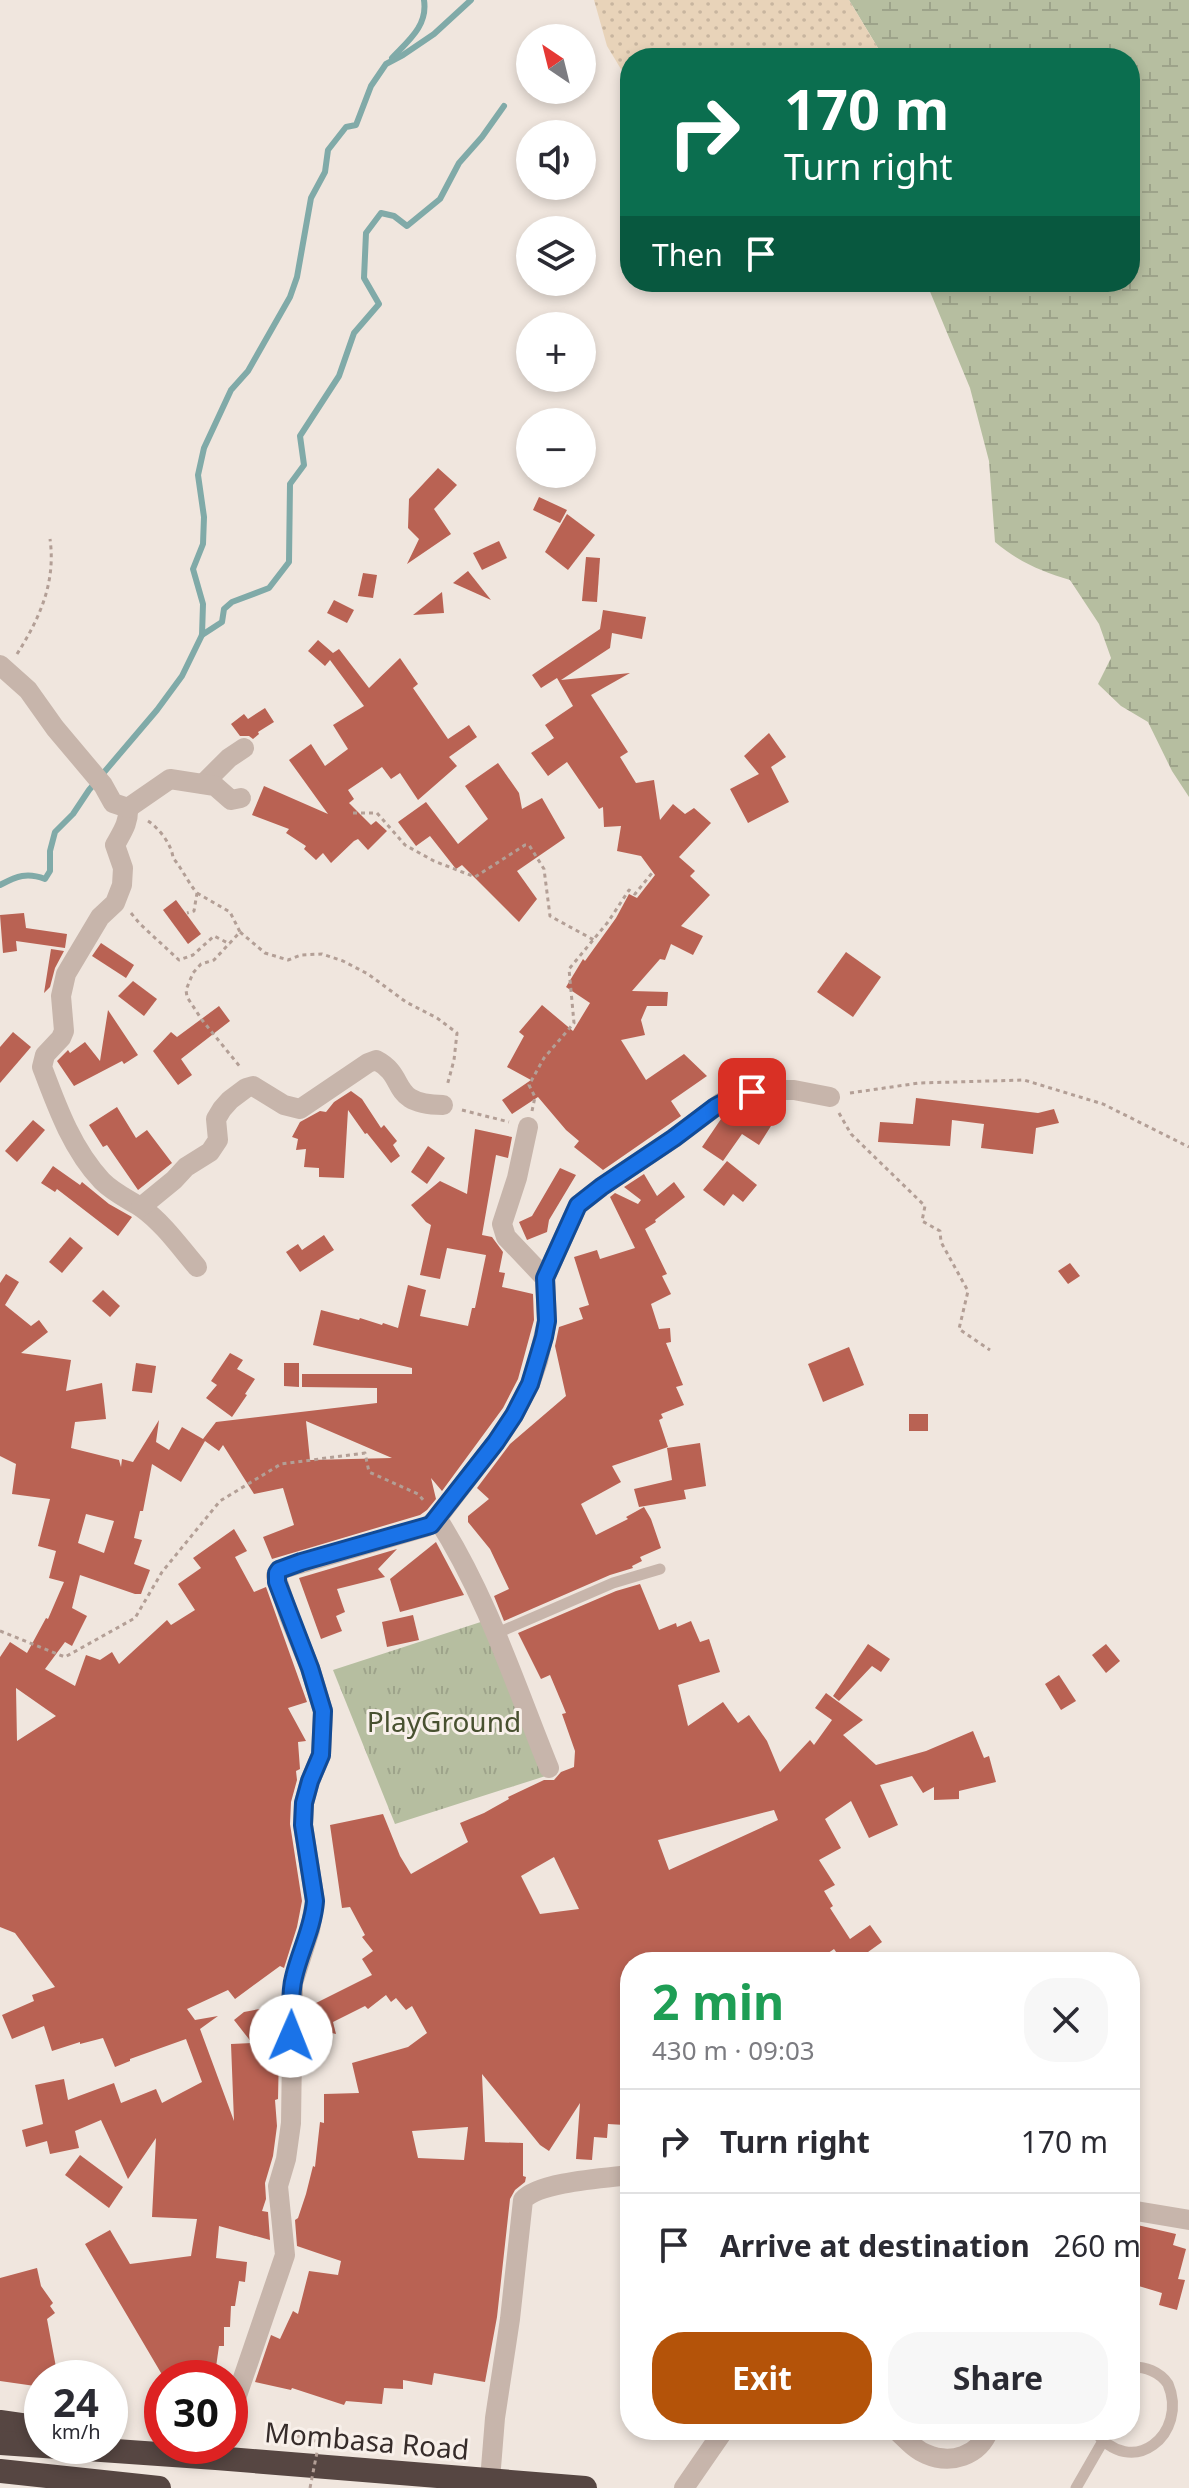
<!DOCTYPE html>
<html lang="en">
<head>
<meta charset="utf-8">
<style>
	:root { --surface:#fff; --page:#f7f7f7; --text:#2b2b33; --muted:#7c7c81; --line:#e1e1e2; --accent:#b45309 }
	body { margin:0; font-family:"Noto Sans",sans-serif; background:var(--page); color:var(--text); height:100vh; display:flex; flex-direction:column; font-size:30px; white-space:nowrap }
	* { box-sizing:border-box; margin:0 }
	p { font-size:26px; color:var(--muted) }
	.icon { flex:none; width:44px; height:44px; fill:none; stroke:currentColor; stroke-width:2; stroke-linecap:round; stroke-linejoin:round }
	.map { position:relative; flex:1; overflow:hidden }
	.details { position:absolute; left:620px; top:1952px; width:520px; height:488px; display:flex; flex-direction:column; background:var(--surface); border-radius:32px; box-shadow:0 4px 12px #0003 }
	.details>* { flex:none }
	.top-card { position:absolute; left:620px; top:48px; width:520px; height:244px; border-radius:32px; box-shadow:0 4px 12px #0003; background:#0b6e4f; color:#fff; overflow:hidden }
	.needle { width:52px; rotate:325deg }
	.buttons { position:absolute; left:516px; top:24px; display:grid; gap:16px }
	.buttons a { display:grid; place-items:center; width:80px; height:80px; border-radius:50%; background:var(--surface); box-shadow:0 4px 12px #0003; font-size:40px }
	.speed { position:absolute; left:24px; top:2360px; display:flex; gap:16px; font-size:40px; font-weight:700; text-align:center }
	.speed>* { display:grid; place-content:center; width:104px; height:104px; border-radius:50%; background:var(--surface); box-shadow:0 4px 12px #0003; line-height:1 }
	.speed small { font-size:20px; font-weight:400 }
	.speed .limit { border:12px solid #d22; background:#fff; color:#111 }
	.pin { position:absolute; display:grid; place-items:center; width:68px; height:68px; color:#fff; margin:-34px; border-radius:16px; box-shadow:0 4px 12px #0006 }
	.me { position:absolute; width:88px; margin:-44px; rotate:1deg; stroke-linejoin:round; filter:drop-shadow(0 0 6px #0008) }
	.turn { display:flex; align-items:center; gap:28px; height:168px; padding:0 32px; font-size:36px }
	.turn .icon { width:104px; height:104px; stroke-width:2.5 }
	.turn b { display:block; font-size:56px; line-height:68px }
	.then { display:flex; align-items:center; height:76px; padding:0 32px; background:#0003; gap:16px; font-size:30px }
	.round { display:grid; place-items:center; flex:none; width:84px; height:84px; border-radius:32px; background:var(--page) }
	.headline { display:flex; align-items:center; justify-content:space-between; height:136px; padding:0 32px }
	h1 { font-size:48px; font-weight:700; line-height:60px; color:#1e9e55 }
	.action { display:flex; gap:16px; margin-top:auto; padding:16px 32px }
	.action a { flex:1; height:92px; border-radius:32px; background:var(--accent); color:#fff; font-size:32px; font-weight:700; line-height:92px; text-align:center }
	.action a+a { background:var(--page); color:var(--text) }
	ul { padding:0; list-style:none }
	li { display:flex; align-items:center; gap:24px; height:104px; padding:0 32px; border-top:2px solid var(--line) }
	li div { flex:1 }
	li b { display:block; font-size:30px }
	li em { font-style:normal }
	.map>svg:first-child { display:block }
	.grass { fill:url(#grass-tufts) }
	.wetland { fill:url(#wetland-marsh) }
	.sand { fill:url(#sand-dots) }
	.lines { fill:none; stroke-linecap:round; stroke-linejoin:round }
	.stream { stroke:#80aaa8; stroke-width:6 }
	.building { fill:#b96253; fill-rule:evenodd }
	.path { stroke:#b39f96; stroke-width:3; stroke-dasharray:4 4; stroke-linecap:butt }
	.lane { stroke:#c7b5ab; stroke-width:11 }
	.street { stroke:#c7b5ab; stroke-width:20 }
	.highway { stroke:#564642; stroke-width:24 }
	.path-bridge { stroke:#b39f96; stroke-width:3; stroke-dasharray:4 4; stroke-linecap:butt }
	.route-casing { stroke:#114b97; stroke-width:20 }
	.route { stroke:#1a73e8; stroke-width:14 }
	.labels { text-anchor:middle; dominant-baseline:central; stroke-width:6; stroke-linejoin:round; paint-order:stroke }
	.park-label { font-size:28px; fill:#485130; stroke:#f8f0ea }
	.street-label { font-size:28px; fill:#362c2a; stroke:#f8f0ea }
</style>
</head>
<body>
<div class="map">
<svg width="1189" height="2488" viewBox="0 0 1189 2488">
	<defs>
		<pattern id="grass-tufts" width="24" height="20" patternUnits="userSpaceOnUse" patternTransform="scale(2)"><rect width="24" height="20" fill="#b6bea0"/><path d="M3 7l-1-3M5 7V3M7 7l1-3M15 17l-1-3M17 17v-4M19 17l1-3" fill="none" stroke="#9da38a"/></pattern>
		<pattern id="wetland-marsh" width="20" height="14" patternUnits="userSpaceOnUse" patternTransform="scale(2)"><rect width="20" height="14" fill="#b6bea0"/><path d="M1 5h8M5 5V1M11 12h8M15 12V8" fill="none" stroke="#9da38a"/></pattern>
		<pattern id="sand-dots" width="8" height="8" patternUnits="userSpaceOnUse" patternTransform="scale(2)"><rect width="8" height="8" fill="#e8d3b9"/><path d="M2 2h.1M6 6h.1" fill="none" stroke="#c8b59f" stroke-width="1.8" stroke-linecap="round"/></pattern>
	</defs>
	<rect width="100%" height="100%" fill="#f0e6de"/>
	<path class="grass" d="M493,1618L555,1773L395,1824L333,1670Z"/>
	<path class="wetland" d="M849,0H1189V797L1172,771L1148,722L1121,706L1098,684L1111,658L1099,624L1070,580C1042,572 1017,561 995,542L989,461L970,388L926,282H1130V58H884Z"/>
	<path class="sand" d="M594,0H849L884,58H630V84L607,46Z"/>
	<g class="lines">
		<g class="stream">
			<path d="M392,58C408,41 428,26 424,0"/>
			<path d="M202,635L222,622L224,609L232,602L269,588L289,562L290,484L304,465L300,436L339,376L354,333L379,304L364,278L366,233L381,213L394,216L407,226L440,199L459,163L482,137L504,106"/>
			<path d="M0,885C17,876 27,872 45,879L50,871V851L55,832L73,814L89,790L157,710L182,676L202,635L203,604L193,569L203,544L204,517L198,475L204,448L231,390L248,371L290,297L297,277L311,198L325,172L328,150L346,127L356,125L371,86L386,64L403,55L434,34L471,0"/>
		</g>
	</g>
	<g class="building">
		<path d="M438,468L457,485L434,509L451,534L407,564L419,539L408,528L409,499Z"/>
		<path d="M539,497L567,510L560,523L533,510Z"/>
		<path d="M567,514L595,535L568,570L545,552Z"/>
		<path d="M499,541L507,558L482,570L473,553Z"/>
		<path d="M586,557L600,558L597,602L582,601Z"/>
		<path d="M468,571L491,600L453,583Z"/>
		<path d="M363,573L377,575L373,598L358,596Z"/>
		<path d="M442,592L444,613L413,615Z"/>
		<path d="M334,600L354,610L347,623L327,613Z"/>
		<path d="M603,610L646,617L642,639L612,633L610,648L561,680L630,673L591,695L628,752L620,757L636,783L654,780L660,820L673,804L685,814L694,808L711,823L679,857L695,871L690,876L710,895L681,926L703,936L693,955L671,944L665,960L660,959L632,991L668,992L667,1006H647L641,1020L645,1035L621,1040L646,1080L684,1054L707,1076L671,1101L681,1116L603,1170L574,1147L579,1141L566,1130L538,1097L512,1114L502,1100L531,1080L507,1067L524,1036L519,1032L542,1005L573,1031L590,1003L566,987L583,959L585,961L616,918L629,894L637,898L655,875L641,856L617,851L621,826L604,827L603,807L599,809L567,762L548,776L531,753L554,738L545,725L573,706L557,678L541,688L532,675L600,629Z"/>
		<path d="M318,640L333,653L339,649L369,688L400,658L418,684L413,688L448,739L469,725L477,737L449,757L457,766L418,800L400,773L391,779L382,767L348,790L354,799L349,803L371,825L376,821L387,831L368,850L358,839L354,841L331,863L323,853L316,860L304,849L306,846L286,833L289,829L252,815L264,786L328,814L289,760L311,744L325,766L348,749L333,725L364,706L330,660L325,666L308,651Z"/>
		<path d="M265,708L274,722L258,732L259,734L253,739L249,736H240L231,724L244,714L248,719Z"/>
		<path d="M769,733L786,757L771,767L789,802L748,823L730,789L759,774L744,756Z"/>
		<path d="M498,763L519,793L522,809L542,798L565,838L517,871L537,899L519,922L462,865L456,869L430,836L416,846L398,822L426,802L458,844L488,819L465,786Z"/>
		<path d="M176,900L201,934L188,944L163,910Z"/>
		<path d="M24,913L26,928L67,934L65,948L16,941L17,951L3,953L0,915Z"/>
		<path d="M101,943L134,965L126,978L92,956Z"/>
		<path d="M51,949L64,951L55,968L50,987L44,993Z"/>
		<path d="M846,952L881,977L853,1017L817,992Z"/>
		<path d="M133,981L157,999L144,1016L118,996Z"/>
		<path d="M219,1006L230,1021L181,1059L192,1075L178,1085L153,1051L171,1032L177,1037Z"/>
		<path d="M108,1010L138,1055L124,1064L122,1061L74,1086L57,1061L68,1050L70,1053L85,1042L100,1061Z"/>
		<path d="M13,1032L31,1047L0,1083V1047Z"/>
		<path d="M351,1091L362,1099L381,1128L384,1125L397,1141L393,1145L400,1156L391,1163L367,1133L365,1134L348,1110L344,1178L319,1177V1168L304,1167L306,1149L296,1150L298,1139L292,1137L300,1122L320,1111L326,1112L334,1102Z"/>
		<path d="M916,1098L1038,1113L1054,1109L1059,1123L1036,1128L1033,1154L981,1148L984,1124L952,1120L950,1146L878,1142L880,1122L913,1124Z"/>
		<path d="M117,1107L136,1138L147,1130L172,1163L138,1190L107,1145L103,1147L89,1125Z"/>
		<path d="M744,1109L757,1118L763,1109L776,1118L759,1145L742,1134L723,1161L702,1147L721,1119L728,1114Z"/>
		<path d="M33,1120L45,1130L17,1162L5,1151Z"/>
		<path d="M475,1129L512,1137L508,1158L496,1155L482,1235L492,1237L503,1252L499,1272L505,1273L502,1287L533,1294L534,1320L518,1379L503,1408L442,1491L431,1478L436,1499L427,1510L420,1515L272,1559L263,1537L294,1525L283,1488L254,1494L223,1445L219,1451L205,1441L181,1482L152,1464L143,1511H140L134,1538L142,1540L134,1564L150,1570L141,1594H135L80,1575L72,1608L87,1616L72,1646L65,1642L45,1669L75,1686L86,1655L100,1660L112,1652L119,1664L167,1620L171,1625L195,1610L178,1584L201,1568L193,1558L234,1529L247,1551L235,1557L254,1592L266,1587L307,1702L288,1708L306,1741L298,1742L300,1769L296,1771L297,1780L291,1802L290,1824L302,1901L297,1927L284,1968L280,1966L235,1999L228,1990L187,2009L195,2020L218,2016L200,2029L234,2121L231,2044L252,2043L234,2020L244,2012L280,2005L278,2099L275,2100L277,2126L273,2156L265,2183L266,2199L262,2211L268,2212L270,2240L219,2226L216,2258L247,2262L245,2282L239,2281L235,2306H231L230,2327H224V2346H219L215,2374L192,2371L180,2378H164L85,2244L110,2230L130,2264L191,2256L197,2219L152,2217L156,2138L128,2179L101,2120L75,2131L79,2148L50,2154L47,2141L26,2147L22,2130L43,2124L35,2085L64,2079L68,2100L114,2083L121,2103L156,2089L162,2103L202,2082L186,2039L130,2059V2061L115,2067L103,2038L80,2044V2042L52,2051L44,2026L12,2039L2,2015L34,2001L32,1995L55,1987L15,1933L0,1927V1657L10,1642L27,1653L46,1618L48,1619L64,1582L49,1578L56,1551L38,1546L50,1499L12,1494L16,1464L0,1456V1283L6,1274L19,1282L5,1305L31,1326L39,1320L48,1332L21,1353L71,1360L66,1391L102,1383L106,1419L75,1422L71,1448L119,1460L121,1467L122,1459L133,1462L159,1420L156,1442L169,1450L182,1427L203,1439L216,1422L377,1403V1388L302,1387V1374H412V1368L313,1345L321,1310L359,1320L360,1318L382,1325L383,1323L398,1328L408,1285L426,1290L420,1316L468,1326L472,1308H475L486,1255L447,1248L440,1279L420,1275L431,1225L426,1222L411,1205L440,1181L467,1194ZM306,1421L392,1458L310,1460ZM86,1514L114,1521L104,1553L78,1543ZM16,1688L56,1716L17,1741Z"/>
		<path d="M428,1146L445,1158L427,1184L411,1172Z"/>
		<path d="M727,1161L757,1185L743,1202L733,1194L724,1206L703,1190Z"/>
		<path d="M53,1166L80,1185L82,1182L109,1204L132,1217L118,1236L57,1189L55,1192L41,1183Z"/>
		<path d="M560,1168L576,1175L549,1220L547,1232L527,1240L519,1222L532,1216Z"/>
		<path d="M644,1174L657,1196L674,1182L685,1197L655,1220L656,1222L645,1229L667,1274L662,1276L671,1294L651,1304L659,1329L670,1328L671,1342L666,1343L683,1385L676,1387L684,1405L661,1414L663,1418L659,1420L668,1447L612,1466L621,1482L581,1504L596,1535L628,1519L626,1517L644,1507L651,1519L661,1548L640,1557L642,1561L632,1566L633,1568L610,1575L504,1621L494,1596L509,1589L490,1549L468,1522V1516L489,1499L477,1488L510,1444L566,1396L555,1346L559,1327L583,1319L579,1308L589,1305L574,1257L597,1250L600,1259L635,1248L610,1197L615,1193L638,1204L641,1200L624,1187Z"/>
		<path d="M324,1235L334,1250L300,1272L286,1252L298,1244L302,1250Z"/>
		<path d="M70,1237L83,1248L62,1273L49,1262Z"/>
		<path d="M1070,1263L1080,1276L1068,1284L1058,1271Z"/>
		<path d="M103,1290L120,1306L110,1317L92,1301Z"/>
		<path d="M849,1347L864,1385L823,1402L808,1364Z"/>
		<path d="M230,1353L243,1360L237,1369L255,1379L245,1394L247,1395L232,1417L206,1398L217,1385L211,1381Z"/>
		<path d="M136,1363L156,1366L152,1393L132,1391Z"/>
		<path d="M284,1363H299V1387L284,1386Z"/>
		<rect x="909" y="1414" width="19" height="17"/>
		<path d="M700,1443L706,1486L684,1490L686,1499L639,1507L634,1489L672,1480L667,1448Z"/>
		<path d="M436,1542L464,1595L400,1612L390,1579Z"/>
		<path d="M397,1549L378,1569L385,1577L337,1589L345,1612L336,1616L342,1631L321,1639L299,1578Z"/>
		<path d="M640,1584L659,1630L676,1623L677,1627L691,1621L700,1642L709,1639L720,1672L678,1685L688,1726L723,1702L738,1723L749,1715L767,1741L780,1772L810,1740L814,1745L832,1720L815,1708L826,1693L863,1720L843,1735L876,1765L926,1751L973,1731L984,1758L989,1756L996,1782L959,1791V1799L934,1800V1787L923,1793L912,1776L880,1785L898,1825L869,1838L851,1801L825,1819L841,1848L819,1860L835,1885L824,1891L833,1906L830,1908L850,1939L870,1925L882,1942L854,1962H843L834,1949L815,1962H630V2015L624,2021L630,2028L625,2125L608,2124L607,2138L594,2137L592,2160L576,2159L580,2103L549,2151L540,2145L482,2074L485,2142L523,2143V2176L526,2177L525,2182L515,2190L510,2199L497,2317L485,2382L434,2373L432,2385L403,2380V2389L384,2388L382,2404L346,2401L344,2405L292,2388L291,2390L255,2382L271,2335L280,2339L293,2311L298,2314L309,2271L338,2275L341,2261L297,2246L295,2220L298,2218L306,2194L313,2166L315,2167L320,2122L324,2123V2094L359,2093L352,2063L408,2047L427,2033L412,2006L406,2010L396,1998L391,2002L386,1995L368,2009L365,2006L333,2022L336,2034L319,2030L314,2004L372,1975L362,1959L373,1951L362,1937L365,1935L350,1907L342,1908L330,1825L383,1814L400,1856L411,1874L468,1842L460,1823L484,1813L509,1799L508,1797L544,1780H554L561,1772L574,1767L575,1751L562,1714L566,1713L550,1675L541,1679L518,1633L616,1591ZM774,1810L778,1820L669,1870L658,1840ZM554,1857L579,1909L540,1914L521,1876ZM468,2127L464,2160L418,2158L412,2131Z"/>
		<path d="M413,1615L419,1640L387,1647L382,1622Z"/>
		<path d="M868,1644L890,1659L881,1672L872,1666L839,1701L833,1696Z"/>
		<path d="M1106,1644L1120,1661L1106,1673L1092,1655Z"/>
		<path d="M1059,1675L1076,1701L1061,1710L1045,1684Z"/>
		<path d="M80,2155L123,2187L109,2208L65,2175Z"/>
		<path d="M1133,2224L1176,2234L1173,2245L1186,2249L1178,2279L1185,2280L1177,2310L1159,2305L1162,2293L1132,2284L1138,2262L1130,2260V2234Z"/>
		<path d="M37,2268L41,2286L53,2303L50,2306L55,2313L47,2319L58,2378H42V2387L0,2381V2278Z"/>
	</g>
	<g class="lines">
		<g class="path">
			<path d="M17,654C40,618 56,582 50,539"/>
			<path d="M353,813H377L405,845L434,861L475,877L525,845H529L544,869L550,916L594,940"/>
			<path d="M148,821C159,828 172,845 173,858C183,870 187,881 197,893L194,911L187,913"/>
			<path d="M197,893L230,912L240,932L214,960L201,964L193,973L186,990L187,997L202,1020L241,1068"/>
			<path d="M131,913L140,924L179,960L193,955L214,936L230,944"/>
			<path d="M240,932L265,953L288,960L301,955L322,954L343,961L368,974L406,1002L437,1018L457,1033L454,1060L447,1086"/>
			<path d="M850,1093L919,1083L1024,1080L1103,1104L1189,1147"/>
			<path d="M462,1110L509,1122"/>
			<path d="M532,1111L535,1097L529,1085L544,1058L574,1023L569,969L608,922L629,890L635,894L652,873"/>
			<path d="M839,1113L851,1134L925,1206L922,1221L940,1231L941,1242L968,1291L959,1329L990,1350"/>
			<path d="M0,1631L65,1657L135,1618L162,1572L220,1501L281,1464L365,1453L369,1472L418,1494L425,1502"/>
			<path d="M281,2431L319,2442L339,2445"/>
		</g>
		<g class="lane">
			<path d="M495,1634L613,1583L660,1569"/>
			<path d="M1094,2430C1132,2482 1189,2433 1168,2384C1160,2372 1145,2366 1130,2367"/>
			<path d="M1076,2488L1103,2441"/>
		</g>
		<g class="street">
			<path d="M0,665L28,690L55,728L103,785L113,803L128,808C129,823 122,832 115,845L123,868L122,885L115,903L100,917L66,974L61,996L64,1031L61,1038L45,1055L42,1067C57,1107 72,1149 102,1181C114,1193 128,1199 142,1208C163,1223 180,1247 197,1267"/>
			<path d="M203,784L229,758L244,748"/>
			<path d="M128,808L170,779L215,786L231,800L241,798"/>
			<path d="M141,1207L174,1180L186,1167L210,1152L218,1140L216,1119L222,1109L230,1100L246,1088L253,1086L284,1105L300,1109L368,1063L376,1060C409,1077 387,1104 443,1105"/>
			<path d="M545,1278L578,1205L601,1187L674,1138L722,1102L763,1090H794L830,1097"/>
			<path d="M437,1518C486,1594 515,1684 549,1768"/>
			<path d="M1130,2210L1189,2220"/>
			<path d="M230,2416L285,2255L278,2186L286,2159L291,2123L293,1983L310,1930L315,1901L303,1825L304,1803L310,1781L321,1755L323,1711L310,1668L289,1616L276,1576L279,1570L426,1527L435,1521L496,1442L514,1415L530,1384L538,1361L547,1321L545,1278L506,1237L502,1224L517,1178L528,1127"/>
			<path d="M896,2430C905,2438 915,2450 926,2454C951,2465 979,2456 989,2430"/>
			<path d="M490,2480L495,2418L510,2319L523,2200C538,2182 606,2178 630,2175"/>
			<path d="M684,2488L724,2430"/>
		</g>
		<g class="highway">
			<path d="M0,2422L42,2428"/>
			<path d="M0,2443L216,2458L585,2488"/>
			<path d="M0,2471L159,2488"/>
		</g>
		<path class="path-bridge" d="M310,2488L319,2442"/>
	</g>
	<g class="lines">
		<defs>
			<path id="route" d="M291,2036C292,2017 289,1995 294,1977C300,1951 313,1928 315,1901L303,1825L304,1803L310,1781L321,1755L323,1711L310,1668L277,1582V1573L279,1570L301,1562L431,1525L496,1442L514,1415L530,1384L544,1337L547,1321L545,1278L578,1205L601,1187L674,1138L715,1107L730,1099L752,1092"/>
		</defs>
		<use href="#route" class="route-casing"/>
		<use href="#route" class="route"/>
	</g>
	<g class="labels">
		<g class="park-label">
			<text x="444" y="1721">PlayGround</text>
		</g>
		<g class="street-label">
			<text transform="translate(367 2440) rotate(5)">Mombasa Road</text>
		</g>
	</g>
</svg>
<div class="buttons">
<a><svg class="needle" viewBox="-14 -14 28 28"><path d="M0-13l5 13h-10z" fill="#e53935"/><path d="M0 13l5-13h-10z" fill="#7c7c81"/></svg></a>
<a><svg class="icon" aria-label="sound" viewBox="0 0 24 24"><path d="M4 9h4l5-4v14l-5-4H4zM17 9q2 3 0 6"/></svg></a>
<a><svg class="icon" aria-label="layers" viewBox="0 0 24 24"><path d="M12 4l9 5-9 5-9-5zM3 14l9 5 9-5"/></svg></a>
<a>+</a>
<a>−</a>
</div>
<div class="speed"><div>24<small>km/h</small></div><div class="limit">30</div></div>
<div class="pin" style="left:752px;top:1092px;background:#d93025"><svg class="icon" aria-label="arrive" viewBox="0 0 24 24"><path d="M6 21V4h12l-3 4 3 4H6"/></svg></div>
<svg class="me" style="left:291px;top:2036px" viewBox="-20 -20 40 40"><circle r="19" fill="#fff"/><path d="M0-13L10 11 0 6-10 11z" fill="#1a73e8"/></svg>
<div class="top-card">
<div class="turn"><svg class="icon" aria-label="right" viewBox="0 0 24 24"><path d="M7 20v-9h11M14 6l5 5-5 5"/></svg><div><b>170 m</b>Turn right</div></div>
<div class="then">Then<svg class="icon" aria-label="arrive" viewBox="0 0 24 24"><path d="M6 21V4h12l-3 4 3 4H6"/></svg></div>
</div>
<section class="details">
<div class="headline"><div><h1>2 min</h1><p>430 m · 09:03</p></div><a class="round"><svg class="icon" aria-label="close" viewBox="0 0 24 24"><path d="M6 6l12 12M18 6L6 18"/></svg></a></div>
<ul>
<li><svg class="icon" aria-label="right" viewBox="0 0 24 24"><path d="M7 20v-9h11M14 6l5 5-5 5"/></svg><div><b>Turn right</b></div><em>170 m</em></li>
<li><svg class="icon" aria-label="arrive" viewBox="0 0 24 24"><path d="M6 21V4h12l-3 4 3 4H6"/></svg><div><b>Arrive at destination</b></div><em>260 m</em></li>
</ul>
<div class="action"><a>Exit</a><a>Share</a></div>
</section>
</div>
</body>
</html>
